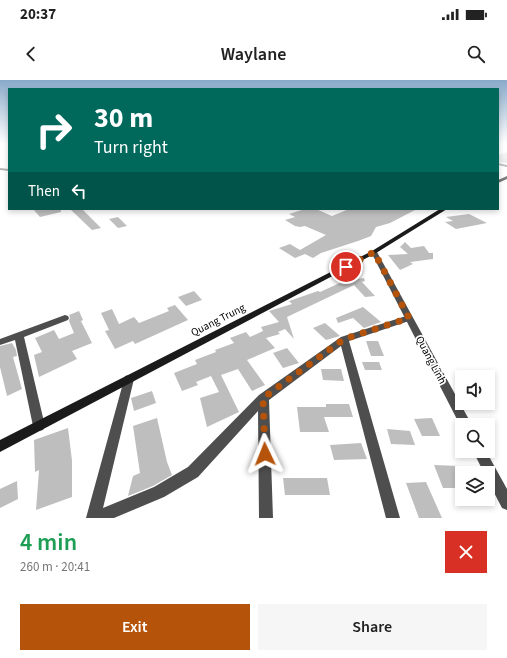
<!DOCTYPE html>
<html lang="en">
<head>
<meta charset="utf-8">
<style>
	:root { --surface:#fff; --page:#f6f6f6; --text:#222; --muted:#767676; --accent:#b45309 }
	body { margin:0; font-family:"Source Sans 3",sans-serif; background:var(--page); color:var(--text); height:100vh; display:flex; flex-direction:column; font-size:15px; white-space:nowrap }
	* { box-sizing:border-box; margin:0 }
	p { font-size:13px; color:var(--muted) }
	.icon { flex:none; width:22px; height:22px; fill:none; stroke:currentColor; stroke-width:2; stroke-linecap:round; stroke-linejoin:round }
	.map { position:relative; height:438px; overflow:hidden }
	.details { display:flex; flex-direction:column; background:var(--surface); flex:1 }
	.details>* { flex:none }
	.hud { position:absolute; left:8px; top:8px; width:491px; height:122px; border-radius:0px; box-shadow:0 2px 6px #0003; background:#00695c; color:#fff; overflow:hidden }
	.fabs { position:absolute; left:455px; top:290px; display:grid; gap:8px }
	.fabs a { display:grid; place-items:center; width:40px; height:40px; border-radius:0px; background:var(--surface); box-shadow:0 2px 6px #0003; font-size:20px }
	.pin { position:absolute; display:grid; place-items:center; width:34px; height:34px; color:#fff; margin:-17px; border:2px solid #fff; border-radius:50%; box-shadow:0 1px 4px #0007 }
	.me { position:absolute; width:44px; margin:-22px; rotate:358deg; stroke-linejoin:round; filter:drop-shadow(0 0 3px #0008) }
	.turn { display:flex; align-items:center; gap:14px; height:84px; padding:0 20px; font-size:18px }
	.turn .icon { width:52px; height:52px; stroke-width:2.5 }
	.turn b { display:block; font-size:28px; line-height:34px }
	.then { display:flex; align-items:center; height:38px; padding:0 20px; background:#0003; gap:8px; font-size:15px }
	.round { display:grid; place-items:center; flex:none; width:42px; height:42px; border-radius:0px; background:var(--page) }
	.head { display:flex; align-items:center; justify-content:space-between; height:68px; padding:0 20px }
	h1 { font-size:24px; font-weight:600; line-height:30px; color:#1e9e55 }
	.primary-button { display:flex; gap:8px; margin-top:auto; padding:8px 20px }
	.primary-button a { flex:1; height:46px; border-radius:0px; background:var(--accent); color:#fff; font-size:16px; font-weight:600; line-height:46px; text-align:center }
	.primary-button a+a { background:var(--page); color:var(--text) }
	.status { display:flex; justify-content:space-between; align-items:center; height:28px; padding:0 20px; background:var(--surface); direction:ltr }
	.status svg { height:11px; fill:currentColor }
	header { display:flex; justify-content:space-between; align-items:center; height:52px; padding:0 20px; background:var(--surface); font-size:18px; font-weight:600 }
	.map>svg:first-child { display:block }
	.building { fill:#bebebe }
	.lines { fill:none; stroke-linecap:round; stroke-linejoin:round }
	.minor { fill:#4e4e4e; fill-rule:evenodd }
	.tertiary { fill:#4e4e4e; fill-rule:evenodd }
	.secondary { fill:#1b1b1b; fill-rule:evenodd }
	.route { stroke:#b45309; stroke-width:7; stroke-dasharray:0 12.6 }
	.labels { text-anchor:middle; dominant-baseline:central; stroke-width:3.5; stroke-linejoin:round; paint-order:stroke }
	.street-label { font-size:11px; fill:#000; stroke:#fff }
</style>
</head>
<body>
<div class="status"><b>20:37</b><svg viewBox="0 0 49 12"><path d="M0 12V9h3v3zM5 12V6h3v6zM10 12V3h3v9zM15 12V0h3v12zM26 1h20v11H26zM47 4h2v5h-2z"/></svg></div>
<header><svg class="icon" aria-label="back" viewBox="0 0 24 24"><path d="M15 5l-7 7 7 7"/></svg>Waylane<svg class="icon" aria-label="search" viewBox="0 0 24 24"><circle cx="10" cy="10" r="6"/><path d="M15 15l6 6"/></svg></header>
<div class="map">
<svg width="507" height="438" viewBox="0 0 507 438">
	<rect width="100%" height="100%" fill="#fff"/>
	<g class="building">
		<path d="M507,72V83L498,82V75Z"/>
		<path d="M33,129H61V132L40,137Z"/>
		<path d="M70,129H82L101,148L92,150Z"/>
		<path d="M305,129H316L332,136L349,129H417L390,143L376,147L371,156L358,161L321,173L313,178L305,174L295,178L279,168L290,164L300,170L326,155L305,146L300,147L295,146L285,140L295,137L289,134Z"/>
		<path d="M469,134L487,143L456,149L445,142L453,141L446,137Z"/>
		<path d="M118,137L127,146L118,148L109,139Z"/>
		<path d="M405,162L411,168L424,166L429,173H433V179L410,182L413,184L400,190L388,175L408,174L400,167Z"/>
		<path d="M364,198L365,201L362,202L375,216L365,217L354,205L287,237L294,259L285,249L278,252L280,254L266,258L275,268L247,280L265,305L252,311L238,289L221,295L239,332L207,347L200,318L219,312L211,296L196,302L198,305L182,311L174,293L197,284L195,280L216,272L215,270L234,263L230,258L246,252L250,257L263,251L261,247L279,242L269,231L292,224L289,221L318,211L320,212L344,201Z"/>
		<path d="M194,211L202,220L186,226L178,217Z"/>
		<path d="M175,225L188,240L135,264L133,261L115,269L105,251L109,250L101,233L112,229L119,244L134,237L139,243L169,231L167,228Z"/>
		<path d="M363,227L381,242L364,248L353,238L338,243L336,238Z"/>
		<path d="M79,231L83,240L81,241L92,263L72,271L77,279L39,297L34,275L42,272L35,258L54,250L59,259L74,253L69,241L70,237L69,235Z"/>
		<path d="M325,243L340,256L326,260L313,248Z"/>
		<path d="M366,261H378L384,276H371Z"/>
		<path d="M12,263L16,270L17,276L13,277L22,309L7,316L0,287V266Z"/>
		<path d="M287,268L299,283L283,288L273,273Z"/>
		<path d="M362,282H379L382,290H365Z"/>
		<path d="M321,289H341L344,301L323,300Z"/>
		<path d="M152,311L156,323L134,331L131,318Z"/>
		<path d="M326,324H349L353,337H324L329,352H300L297,327H326Z"/>
		<path d="M157,338L167,382L172,395L153,406L128,416L133,396L140,393L133,346Z"/>
		<path d="M432,338L440,356H422L414,339Z"/>
		<path d="M68,348L72,381V417L36,430L39,390L35,392L34,360Z"/>
		<path d="M387,349L410,351L415,365L391,364Z"/>
		<path d="M361,363L367,379L334,380L330,365Z"/>
		<path d="M434,385L460,386L462,391V408H443Z"/>
		<path d="M283,398H327L330,415H285Z"/>
		<path d="M17,401L18,419L0,428V409Z"/>
		<path d="M426,402L442,438H419L406,403Z"/>
	</g>
	<g class="lines">
		<g class="minor">
			<path d="M498,83L507,85V87L498,85Z"/>
			<path d="M0,88L9,89V91L0,90Z"/>
			<path d="M65,235L68,236L69,238L68,240L24,257L45,346L43,350L39,351L35,350L33,346L15,260L0,265V259Z"/>
			<path d="M409,235L413,238L412,240L349,261L400,438H386L341,266L269,320L273,438H259L258,331L198,397L164,417L114,438H86L125,296L129,295L133,296L134,299L103,428L154,407L188,387L259,315L341,257Z"/>
		</g>
		<g class="tertiary">
			<path d="M374,170L377,172L472,345H462V349L371,172Z"/>
			<path d="M473,371H486L507,409V430L502,428L488,401V393H484Z"/>
		</g>
		<g class="secondary">
			<path d="M507,96V99L498,103V100Z"/>
			<path d="M440,129H447L376,173L0,372V360L372,171Z"/>
		</g>
	</g>
	<linearGradient id="sky" x2="0" y2="1"><stop stop-color="#89aaca"/><stop offset="0.51" stop-color="#fff"/><stop offset="1" stop-color="#fff" stop-opacity="0"/></linearGradient>
	<rect width="507" height="125" fill="url(#sky)"/>
	<g class="lines">
		<path class="route" d="M265,374L263,318L344,259L409,238L374,172L346,187"/>
	</g>
	<g class="labels">
		<g class="street-label">
			<text transform="translate(218 240) rotate(-27)">Quang Trung</text>
			<text transform="translate(431 280) rotate(62)">Quang Lĩnh</text>
		</g>
	</g>
</svg>
<div class="fabs">
<a><svg class="icon" aria-label="sound" viewBox="0 0 24 24"><path d="M4 9h4l5-4v14l-5-4H4zM17 9q2 3 0 6"/></svg></a>
<a><svg class="icon" aria-label="search" viewBox="0 0 24 24"><circle cx="10" cy="10" r="6"/><path d="M15 15l6 6"/></svg></a>
<a><svg class="icon" aria-label="layers" viewBox="0 0 24 24"><path d="M12 4l9 5-9 5-9-5zM3 14l9 5 9-5"/></svg></a>
</div>
<div class="pin" style="left:346px;top:187px;background:#d93025"><svg class="icon" aria-label="arrive" viewBox="0 0 24 24"><path d="M6 21V4h12l-3 4 3 4H6"/></svg></div>
<svg class="me" style="left:265px;top:374px" viewBox="-20 -20 40 40"><path d="M0-17L14 15 0 8-14 15z" fill="#b45309" stroke="#fff" stroke-width="4"/></svg>
<div class="hud">
<div class="turn"><svg class="icon" aria-label="right" viewBox="0 0 24 24"><path d="M7 20v-9h11M14 6l5 5-5 5"/></svg><div><b>30 m</b>Turn right</div></div>
<div class="then">Then<svg class="icon" aria-label="left" viewBox="0 0 24 24"><path d="M17 20v-9H6M10 6l-5 5 5 5"/></svg></div>
</div>
</div>
<section class="details">
<div class="head"><div><h1>4 min</h1><p>260 m · 20:41</p></div><a class="round" style="background:#d93025;color:#fff"><svg class="icon" aria-label="close" viewBox="0 0 24 24"><path d="M6 6l12 12M18 6L6 18"/></svg></a></div>
<div class="primary-button"><a>Exit</a><a>Share</a></div>
</section>
</body>
</html>
